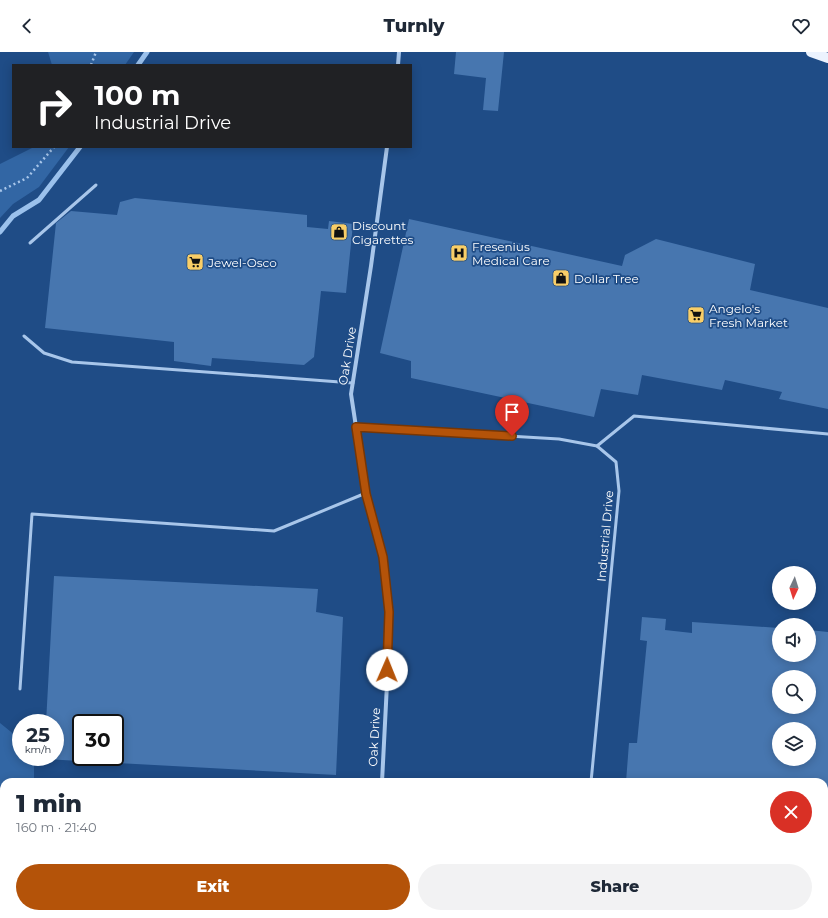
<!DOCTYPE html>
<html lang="en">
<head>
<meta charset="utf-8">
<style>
	:root { --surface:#fff; --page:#f2f2f3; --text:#1f2937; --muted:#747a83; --accent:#b45309 }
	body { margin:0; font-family:Montserrat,sans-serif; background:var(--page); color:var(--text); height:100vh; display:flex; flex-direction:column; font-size:15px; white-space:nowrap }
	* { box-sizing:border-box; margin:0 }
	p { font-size:13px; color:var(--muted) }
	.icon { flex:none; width:22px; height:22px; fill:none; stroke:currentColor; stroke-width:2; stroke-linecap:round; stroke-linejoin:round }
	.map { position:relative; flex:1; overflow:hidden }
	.drawer { position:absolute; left:0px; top:726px; width:828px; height:140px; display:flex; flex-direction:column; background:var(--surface); border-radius:12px 12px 0 0; box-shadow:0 2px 10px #0003 }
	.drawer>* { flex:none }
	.top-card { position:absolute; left:12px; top:12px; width:400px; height:84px; border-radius:0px; box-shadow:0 2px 10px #0003; background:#202124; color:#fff; overflow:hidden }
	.needle { width:26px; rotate:184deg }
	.controls { position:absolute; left:772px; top:514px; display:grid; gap:8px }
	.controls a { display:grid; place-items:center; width:44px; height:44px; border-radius:50%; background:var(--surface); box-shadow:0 2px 10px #0003; font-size:20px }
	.speed { position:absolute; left:12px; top:662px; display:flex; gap:8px; font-size:20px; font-weight:700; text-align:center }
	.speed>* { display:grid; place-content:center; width:52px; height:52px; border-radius:50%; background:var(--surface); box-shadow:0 2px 10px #0003; line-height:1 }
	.speed small { font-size:10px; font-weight:400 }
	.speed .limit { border:2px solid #111; border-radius:6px; background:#fff; color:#111 }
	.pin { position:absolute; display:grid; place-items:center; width:34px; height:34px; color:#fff; margin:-41px -17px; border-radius:50% 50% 50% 0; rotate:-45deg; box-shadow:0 0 4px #0007 }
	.pin .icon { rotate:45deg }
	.me { position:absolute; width:44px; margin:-22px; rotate:1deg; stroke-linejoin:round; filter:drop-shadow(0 0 3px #0008) }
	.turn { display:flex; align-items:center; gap:14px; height:84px; padding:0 16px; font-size:18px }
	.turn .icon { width:52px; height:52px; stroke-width:2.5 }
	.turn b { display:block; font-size:28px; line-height:34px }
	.round { display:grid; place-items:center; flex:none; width:42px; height:42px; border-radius:21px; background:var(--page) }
	.head { display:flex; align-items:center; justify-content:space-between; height:68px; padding:0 16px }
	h1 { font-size:24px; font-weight:800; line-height:30px }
	.primary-button { display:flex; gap:8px; margin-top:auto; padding:8px 16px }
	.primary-button a { flex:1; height:46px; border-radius:24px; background:var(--accent); color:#fff; font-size:16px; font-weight:800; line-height:46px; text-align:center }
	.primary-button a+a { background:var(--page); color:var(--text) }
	header { display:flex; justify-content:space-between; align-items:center; height:52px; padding:0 16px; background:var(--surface); font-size:18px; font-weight:800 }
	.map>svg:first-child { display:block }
	.green { fill:#3266a4 }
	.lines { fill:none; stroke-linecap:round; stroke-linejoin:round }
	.stream { stroke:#9bc1ec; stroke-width:5 }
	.building { fill:#4776af; fill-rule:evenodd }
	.path { stroke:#a8c6ea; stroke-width:2.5; stroke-dasharray:2 3; stroke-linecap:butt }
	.service { stroke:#a8c6ea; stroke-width:3 }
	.minor { stroke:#a8c6ea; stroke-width:4 }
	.primary { stroke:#ecf3fe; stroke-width:10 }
	.route-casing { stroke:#753606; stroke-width:10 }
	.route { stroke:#b45309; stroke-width:7 }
	.labels { text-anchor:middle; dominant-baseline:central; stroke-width:3.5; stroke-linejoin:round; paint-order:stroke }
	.poi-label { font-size:12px; fill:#fff; stroke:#1f4c86; text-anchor:start }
	.street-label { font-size:12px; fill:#fff; stroke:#1f4c86 }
</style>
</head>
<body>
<header><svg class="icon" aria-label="back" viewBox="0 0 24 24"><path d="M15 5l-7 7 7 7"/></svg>Turnly<svg class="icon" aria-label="heart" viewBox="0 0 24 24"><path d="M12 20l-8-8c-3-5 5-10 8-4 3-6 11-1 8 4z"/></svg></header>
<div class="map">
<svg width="828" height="866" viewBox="0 0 828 866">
	<rect width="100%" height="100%" fill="#1f4c86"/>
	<g class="green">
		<path d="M48,0H134L125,13H52Z"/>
		<path d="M34,95H69L39,135L13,152L0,166V112Z"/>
		<path d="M0,671L21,688V705H34V730H4V739H0Z"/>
	</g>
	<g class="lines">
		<g class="stream">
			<path d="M138,13L147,0"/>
			<path d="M0,180L13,164L39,148L80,95"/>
		</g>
	</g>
	<g class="building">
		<path d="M456,0H504L498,59L483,58L486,26L454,22Z"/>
		<path d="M135,146L307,163V175L328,177L329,169L353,172L346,241L321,239L314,305L304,313L212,306L211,314L174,309V290L45,276L56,171L71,159L117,163L120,150Z"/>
		<path d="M409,167L622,214L625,203L656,187L755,212L750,238L828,256V357L779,347L782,340L725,328L722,338L642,323L638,343L601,337L594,365L411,326V309L380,301Z"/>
		<path d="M54,524L318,537L316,560L343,565L336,723L44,707V705H55V671H46ZM81,671H115V705H81Z"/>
		<path d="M642,565L666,567L665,578L692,581V570L779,576V603H809V578L828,580V866H614V862H824V730H626L629,691H637L647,589L640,588ZM779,625H809V655H779ZM779,677H809V707H779Z"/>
		<rect x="0" y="787" width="4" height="45"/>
	</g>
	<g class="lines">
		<g class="path">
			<path d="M91,13L96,0"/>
			<path d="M0,139L27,126L54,95"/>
		</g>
		<g class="service">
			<path d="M30,191L96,133"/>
			<path d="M24,284L44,301L72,310L353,331"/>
			<path d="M356,375L559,387L597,394L616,410L619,439L591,730"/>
			<path d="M597,394L634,364L828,382"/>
			<path d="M20,637L32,462L274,479L366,441"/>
			<path d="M0,775H4"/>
			<path d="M0,848H4"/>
			<path d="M281,862L316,863L318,862"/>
			<path d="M436,862L440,866"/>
			<path d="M577,866L578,862"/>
		</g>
		<g class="minor">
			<path d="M398,13L399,0"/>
			<path d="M382,730L387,632L389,560L383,505L366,441L351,342L371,214L387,95"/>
			<path d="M377,866V862"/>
		</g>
		<path class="primary" d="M811,0L828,6"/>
	</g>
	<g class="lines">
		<defs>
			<path id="route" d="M387,618L389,560L383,505L366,442L356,375L512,384"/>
		</defs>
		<use href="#route" class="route-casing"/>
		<use href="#route" class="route"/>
	</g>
	<defs>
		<symbol id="shop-square" viewBox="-11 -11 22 22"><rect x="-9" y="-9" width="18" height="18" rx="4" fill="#f9ce67" stroke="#1f4c86"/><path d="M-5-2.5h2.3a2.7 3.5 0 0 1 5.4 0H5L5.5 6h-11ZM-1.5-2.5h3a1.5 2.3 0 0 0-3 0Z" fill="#111"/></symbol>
		<symbol id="hospital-square" viewBox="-11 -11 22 22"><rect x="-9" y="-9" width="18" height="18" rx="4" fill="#f9ce67" stroke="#1f4c86"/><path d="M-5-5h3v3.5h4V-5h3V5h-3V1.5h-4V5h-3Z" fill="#111"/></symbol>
		<symbol id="supermarket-square" viewBox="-11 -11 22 22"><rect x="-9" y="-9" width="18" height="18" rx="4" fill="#f9ce67" stroke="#1f4c86"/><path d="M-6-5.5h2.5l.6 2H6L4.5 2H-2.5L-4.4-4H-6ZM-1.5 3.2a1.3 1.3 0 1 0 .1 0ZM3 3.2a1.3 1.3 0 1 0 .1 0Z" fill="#111"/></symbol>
	</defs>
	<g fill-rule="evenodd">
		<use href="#shop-square" x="329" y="170" width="20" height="20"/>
		<use href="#hospital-square" x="449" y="191" width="20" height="20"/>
		<use href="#supermarket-square" x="185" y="200" width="20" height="20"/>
		<use href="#shop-square" x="551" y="216" width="20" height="20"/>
		<use href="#supermarket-square" x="686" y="253" width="20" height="20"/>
	</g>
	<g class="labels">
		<g class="poi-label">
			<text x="352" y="173">Discount<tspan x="352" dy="14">Cigarettes</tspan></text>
			<text x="472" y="194">Fresenius<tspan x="472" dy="14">Medical Care</tspan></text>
			<text x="208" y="210">Jewel-Osco</text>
			<text x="574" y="226">Dollar Tree</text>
			<text x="709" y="256">Angelo's<tspan x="709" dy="14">Fresh Market</tspan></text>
		</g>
		<g class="street-label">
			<text transform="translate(347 304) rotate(-81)">Oak Drive</text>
			<text transform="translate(605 484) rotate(-85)">Industrial Drive</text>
			<text transform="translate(374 685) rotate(-87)">Oak Drive</text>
		</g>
	</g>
</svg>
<div class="controls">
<a><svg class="needle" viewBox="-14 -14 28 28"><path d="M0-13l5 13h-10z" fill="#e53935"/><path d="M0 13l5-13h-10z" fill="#747a83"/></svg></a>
<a><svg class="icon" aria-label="sound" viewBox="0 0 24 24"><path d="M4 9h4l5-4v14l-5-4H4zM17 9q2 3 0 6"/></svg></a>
<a><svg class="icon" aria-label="search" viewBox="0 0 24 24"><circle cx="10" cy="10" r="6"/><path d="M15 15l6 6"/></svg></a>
<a><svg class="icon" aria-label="layers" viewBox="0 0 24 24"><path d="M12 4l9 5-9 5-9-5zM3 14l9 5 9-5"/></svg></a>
</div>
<div class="speed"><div>25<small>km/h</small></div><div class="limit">30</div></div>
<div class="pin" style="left:512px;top:384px;background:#d93025"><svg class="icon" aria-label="arrive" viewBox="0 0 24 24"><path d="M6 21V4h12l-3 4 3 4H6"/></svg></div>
<svg class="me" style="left:387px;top:618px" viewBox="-20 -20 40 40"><circle r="19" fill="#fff"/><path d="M0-13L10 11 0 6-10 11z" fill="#b45309"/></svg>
<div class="top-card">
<div class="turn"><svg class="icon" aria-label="right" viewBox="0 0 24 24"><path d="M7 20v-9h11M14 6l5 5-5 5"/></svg><div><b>100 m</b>Industrial Drive</div></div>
</div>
<section class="drawer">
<div class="head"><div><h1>1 min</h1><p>160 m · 21:40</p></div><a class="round" style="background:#d93025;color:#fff"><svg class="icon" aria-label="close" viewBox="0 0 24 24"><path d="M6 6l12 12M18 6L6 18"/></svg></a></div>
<div class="primary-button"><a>Exit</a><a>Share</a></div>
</section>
</div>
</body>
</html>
